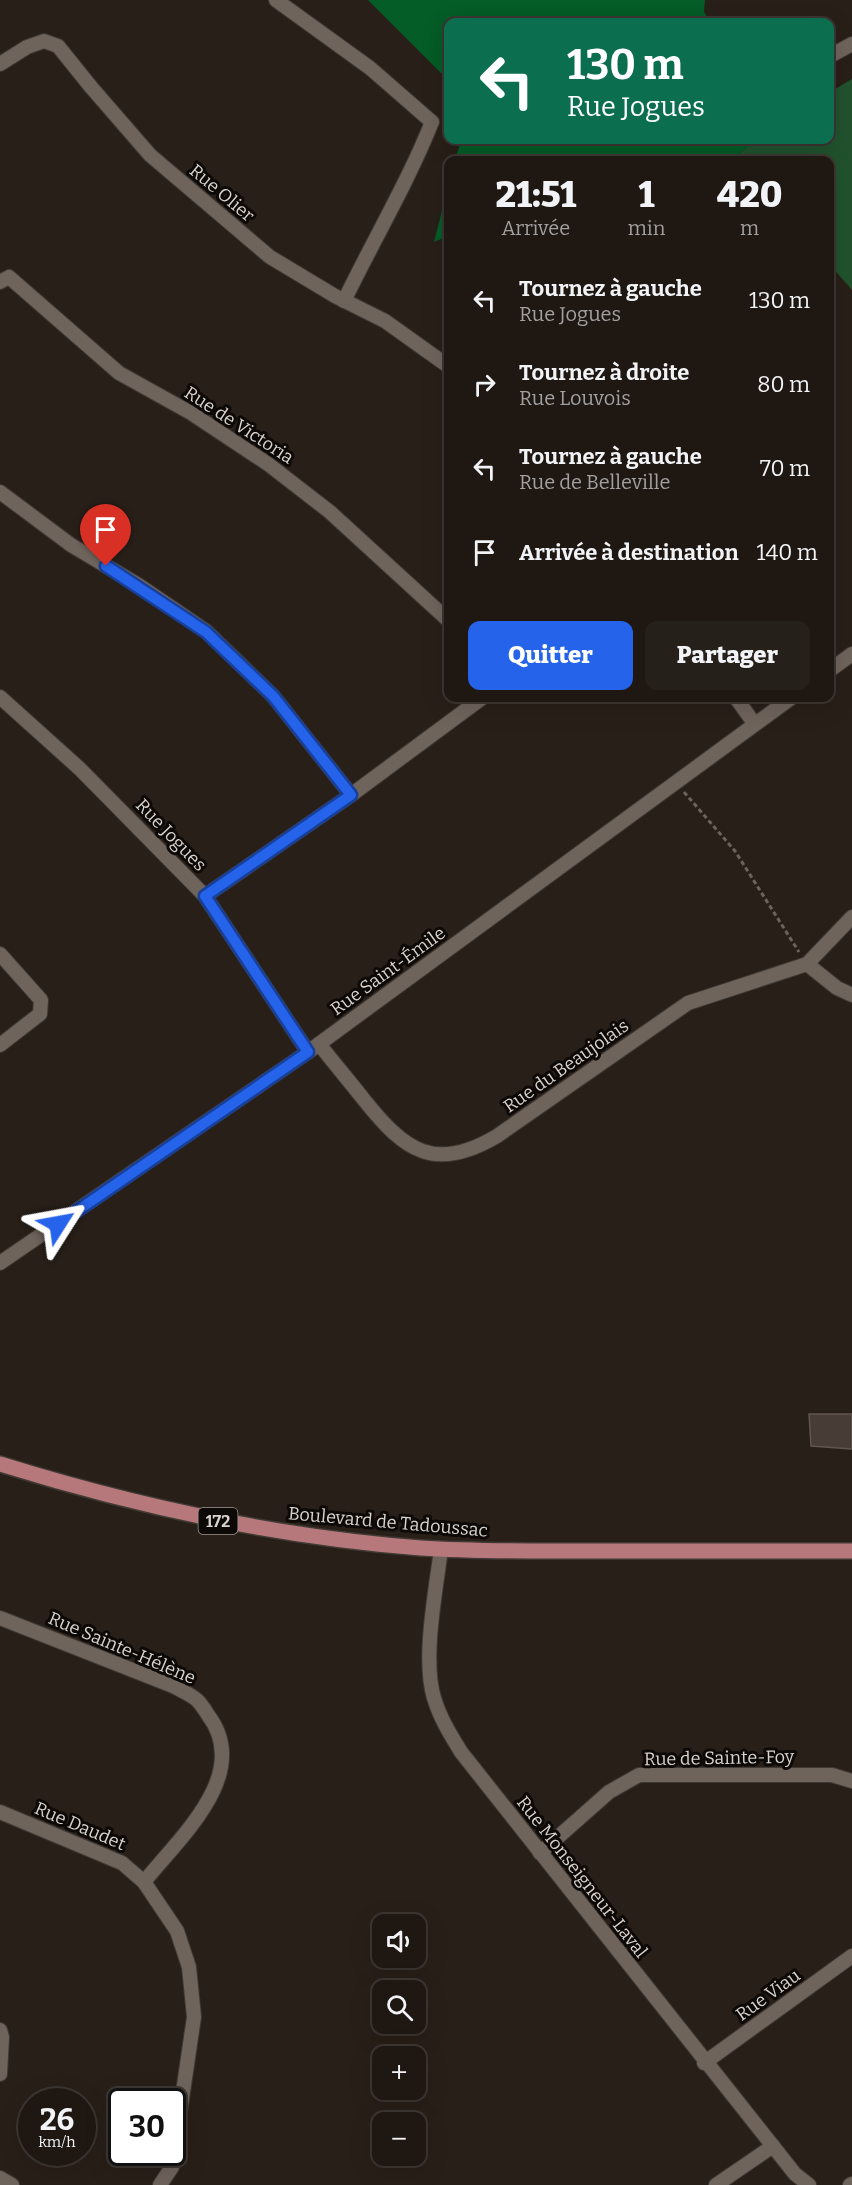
<!DOCTYPE html>
<html lang="fr">
<head>
<meta charset="utf-8">
<style>
	:root { --surface:#1e1712; --page:#26201b; --text:#f1f3f6; --muted:#a19f9f; --line:#3c3632; --accent:#2563eb }
	body { margin:0; font-family:Bitter,serif; background:var(--page); color:var(--text); height:100vh; display:flex; flex-direction:column; font-size:22px; white-space:nowrap }
	* { box-sizing:border-box; margin:0 }
	p { font-size:20px; color:var(--muted) }
	.icon { flex:none; width:33px; height:33px; fill:none; stroke:currentColor; stroke-width:2; stroke-linecap:round; stroke-linejoin:round }
	.map { position:relative; flex:1; overflow:hidden }
	.side { position:absolute; left:444px; top:156px; width:390px; height:546px; display:flex; flex-direction:column; background:var(--surface); border-radius:12px; box-shadow:0 6px 24px #0002,0 0 0 2px var(--line) }
	.side>* { flex:none }
	.top-card { position:absolute; left:444px; top:18px; width:390px; height:126px; border-radius:12px; box-shadow:0 6px 24px #0002,0 0 0 2px var(--line); background:#0b6e4f; color:#fff; overflow:hidden }
	.fabs { position:absolute; left:372px; top:1914px; display:grid; gap:12px }
	.fabs a { display:grid; place-items:center; width:54px; height:54px; border-radius:12px; background:var(--surface); box-shadow:0 6px 24px #0002,0 0 0 2px var(--line); font-size:30px }
	.speed { position:absolute; left:18px; top:2088px; display:flex; gap:12px; font-size:30px; font-weight:700; text-align:center }
	.speed>* { display:grid; place-content:center; width:78px; height:78px; border-radius:50%; background:var(--surface); box-shadow:0 6px 24px #0002,0 0 0 2px var(--line); line-height:1 }
	.speed small { font-size:15px; font-weight:400 }
	.speed .limit { border:3px solid #111; border-radius:9px; background:#fff; color:#111 }
	.pin { position:absolute; display:grid; place-items:center; width:51px; height:51px; color:#fff; margin:-62px -26px; border-radius:50% 50% 50% 0; rotate:-45deg; box-shadow:0 0 6px #0007 }
	.pin .icon { rotate:45deg }
	.me { position:absolute; width:66px; margin:-33px; rotate:56deg; stroke-linejoin:round; filter:drop-shadow(0 0 4px #0008) }
	.turn { display:flex; align-items:center; gap:21px; height:126px; padding:0 24px; font-size:27px }
	.turn .icon { width:78px; height:78px; stroke-width:2.5 }
	.turn b { display:block; font-size:42px; line-height:51px }
	.eta { display:flex; justify-content:space-evenly; align-items:center; height:102px; text-align:center }
	.eta b { font-size:36px; font-weight:800; line-height:42px }
	.cta { display:flex; gap:12px; margin-top:auto; padding:12px 24px }
	.cta a { flex:1; height:69px; border-radius:12px; background:var(--accent); color:#fff; font-size:24px; font-weight:800; line-height:69px; text-align:center }
	.cta a+a { background:var(--page); color:var(--text) }
	ul { padding:0; list-style:none }
	li { display:flex; align-items:center; gap:18px; height:84px; padding:0 24px }
	li div { flex:1 }
	li b { display:block; font-size:22px }
	li em { font-style:normal }
	.map>svg:first-child { display:block }
	.green { fill:#21522d }
	.forest { fill:#045c26 }
	.building { fill:#473d36; stroke:#60564e; stroke-width:1.5 }
	.lines { fill:none; stroke-linecap:round; stroke-linejoin:round }
	.minor-casing { stroke:#403934; stroke-width:16 }
	.primary-casing { stroke:#403934; stroke-width:18 }
	.path { stroke:#6b635c; stroke-width:3; stroke-dasharray:4.5 3; stroke-linecap:butt }
	.minor { stroke:#6f645c; stroke-width:14 }
	.primary { stroke:#b6787a; stroke-width:15 }
	.route-casing { stroke:#184099; stroke-width:15 }
	.route { stroke:#2563eb; stroke-width:10 }
	.labels { text-anchor:middle; dominant-baseline:central; stroke-width:6; stroke-linejoin:round; paint-order:stroke }
	.shield { fill:#0d0907; stroke:#9c9692; stroke-width:1.5 }
	.shield-label { font-size:16px; font-weight:bold; fill:#d9d3ce }
	.street-label { font-size:18px; fill:#d9d3ce; stroke:#0d0907 }
</style>
</head>
<body>
<div class="map">
<svg width="852" height="2185" viewBox="0 0 852 2185">
	<rect width="100%" height="100%" fill="#281f18"/>
	<path class="green" d="M852,79V290L830,265V160H736L734,158L755,140H830V92Z"/>
	<g class="forest">
		<path d="M368,0H705L704,12L710,22H448V80Z"/>
		<path d="M461,140H755L734,158L712,160H455Z"/>
		<path d="M448,187V236L434,242Z"/>
	</g>
	<path class="building" d="M809,1414H852V1449L811,1446Z"/>
	<g class="lines">
		<defs>
			<g id="minor">
				<path d="M276,0L370,68L432,122C407,184 373,241 344,301"/>
				<path d="M830,56L852,44"/>
				<path d="M0,64L27,47L44,41L58,46L91,87L150,155L270,257L335,296L385,321L448,366"/>
				<path d="M0,282L9,277L119,373L191,413L268,464L330,512L448,620"/>
				<path d="M0,492L71,545L140,586L206,631L273,696L351,795"/>
				<path d="M830,670L852,654"/>
				<path d="M0,697L80,769L205,896L308,1052"/>
				<path d="M736,698L754,723"/>
				<path d="M205,896L351,795L482,698"/>
				<path d="M0,954L41,1000L40,1014L0,1045"/>
				<path d="M807,964L837,988L852,995"/>
				<path d="M319,1044C334,1063 350,1082 365,1101C405,1151 435,1173 497,1136L688,1003L807,964L852,917"/>
				<path d="M0,1263L308,1052L791,698"/>
				<path d="M441,1549C436,1590 422,1659 434,1698C440,1718 450,1734 461,1752L795,2174L809,2185"/>
				<path d="M0,1618L173,1686C180,1690 190,1694 197,1700C201,1704 205,1710 208,1715C253,1774 179,1838 144,1882"/>
				<path d="M0,1812L122,1863L144,1882L177,1931L189,1967L194,2017L172,2167L160,2185"/>
				<path d="M540,1853L609,1792L639,1775H832L852,1781"/>
				<path d="M0,2030L2,2037L0,2074"/>
				<path d="M704,2063L852,1956"/>
				<path d="M0,2178L12,2185"/>
				<path d="M716,2185L773,2146"/>
				<path d="M850,2185L852,2184"/>
			</g>
			<path id="primary" d="M0,1464C138,1507 277,1537 421,1548C482,1552 542,1551 603,1551C686,1551 769,1551 852,1551"/>
		</defs>
		<use href="#minor" class="minor-casing"/>
		<use href="#primary" class="primary-casing"/>
		<path class="path" d="M684,792L735,851L799,952"/>
		<use href="#minor" class="minor"/>
		<use href="#primary" class="primary"/>
	</g>
	<g class="lines">
		<defs>
			<path id="route" d="M58,1224L308,1052L205,896L351,795L273,696L206,632L106,566"/>
		</defs>
		<use href="#route" class="route-casing"/>
		<use href="#route" class="route"/>
	</g>
	<g class="labels">
		<rect class="shield" x="198.5" y="1508" width="39" height="26" rx="4.5"/>
		<g class="shield-label">
			<text x="218" y="1521">172</text>
		</g>
		<g class="street-label">
			<text transform="translate(222 193) rotate(40)">Rue Olier</text>
			<text transform="translate(239 425) rotate(33)">Rue de Victoria</text>
			<text transform="translate(171 835) rotate(46)">Rue Jogues</text>
			<text transform="translate(388 971) rotate(-36)">Rue Saint-Émile</text>
			<text transform="translate(566 1066) rotate(-35)">Rue du Beaujolais</text>
			<text transform="translate(388 1522) rotate(5)">Boulevard de Tadoussac</text>
			<text transform="translate(122 1648) rotate(23)">Rue Sainte-Hélène</text>
			<text transform="translate(719 1758) rotate(-1)">Rue de Sainte-Foy</text>
			<text transform="translate(80 1826) rotate(23)">Rue Daudet</text>
			<text transform="translate(582 1877) rotate(52)">Rue Monseigneur-Laval</text>
			<text transform="translate(768 1995) rotate(-36)">Rue Viau</text>
		</g>
	</g>
</svg>
<div class="fabs">
<a><svg class="icon" aria-label="sound" viewBox="0 0 24 24"><path d="M4 9h4l5-4v14l-5-4H4zM17 9q2 3 0 6"/></svg></a>
<a><svg class="icon" aria-label="search" viewBox="0 0 24 24"><circle cx="10" cy="10" r="6"/><path d="M15 15l6 6"/></svg></a>
<a>+</a>
<a>−</a>
</div>
<div class="speed"><div>26<small>km/h</small></div><div class="limit">30</div></div>
<div class="pin" style="left:106px;top:566px;background:#d93025"><svg class="icon" aria-label="arrive" viewBox="0 0 24 24"><path d="M6 21V4h12l-3 4 3 4H6"/></svg></div>
<svg class="me" style="left:58px;top:1224px" viewBox="-20 -20 40 40"><path d="M0-17L14 15 0 8-14 15z" fill="#2563eb" stroke="#fff" stroke-width="4"/></svg>
<div class="top-card">
<div class="turn"><svg class="icon" aria-label="left" viewBox="0 0 24 24"><path d="M17 20v-9H6M10 6l-5 5 5 5"/></svg><div><b>130 m</b>Rue Jogues</div></div>
</div>
<section class="side">
<div class="eta">
<div><b>21:51</b><p>Arrivée</p></div>
<div><b>1</b><p>min</p></div>
<div><b>420</b><p>m</p></div>
</div>
<ul>
<li><svg class="icon" aria-label="left" viewBox="0 0 24 24"><path d="M17 20v-9H6M10 6l-5 5 5 5"/></svg><div><b>Tournez à gauche</b><p>Rue Jogues</p></div><em>130 m</em></li>
<li><svg class="icon" aria-label="right" viewBox="0 0 24 24"><path d="M7 20v-9h11M14 6l5 5-5 5"/></svg><div><b>Tournez à droite</b><p>Rue Louvois</p></div><em>80 m</em></li>
<li><svg class="icon" aria-label="left" viewBox="0 0 24 24"><path d="M17 20v-9H6M10 6l-5 5 5 5"/></svg><div><b>Tournez à gauche</b><p>Rue de Belleville</p></div><em>70 m</em></li>
<li><svg class="icon" aria-label="arrive" viewBox="0 0 24 24"><path d="M6 21V4h12l-3 4 3 4H6"/></svg><div><b>Arrivée à destination</b></div><em>140 m</em></li>
</ul>
<div class="cta"><a>Quitter</a><a>Partager</a></div>
</section>
</div>
</body>
</html>
